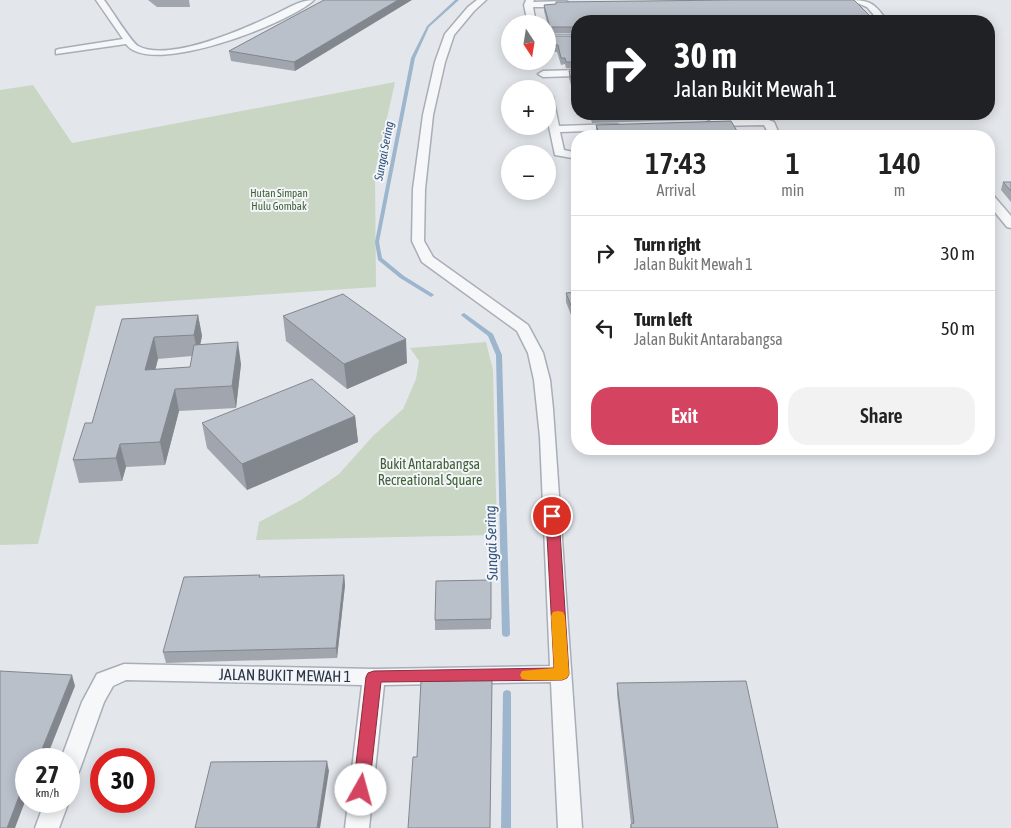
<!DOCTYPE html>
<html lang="en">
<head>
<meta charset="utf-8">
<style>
	:root { --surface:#fff; --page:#f2f2f2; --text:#222; --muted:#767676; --line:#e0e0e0; --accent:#d44460 }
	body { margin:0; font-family:"Asap Condensed",sans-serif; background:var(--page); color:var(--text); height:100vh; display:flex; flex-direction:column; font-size:19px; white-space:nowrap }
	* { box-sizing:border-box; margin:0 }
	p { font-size:16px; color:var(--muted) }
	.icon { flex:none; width:28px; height:28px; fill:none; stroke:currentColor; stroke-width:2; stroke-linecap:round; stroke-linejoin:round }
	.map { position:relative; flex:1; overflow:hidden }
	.details { position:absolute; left:571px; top:130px; width:424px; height:325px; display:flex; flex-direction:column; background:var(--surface); border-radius:20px; box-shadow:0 2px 12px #0003 }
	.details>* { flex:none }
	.top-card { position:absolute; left:571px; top:15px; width:424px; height:105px; border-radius:20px; box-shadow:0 2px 12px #0003; background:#202124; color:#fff; overflow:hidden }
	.needle { width:32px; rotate:168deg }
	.controls { position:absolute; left:501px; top:15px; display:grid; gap:10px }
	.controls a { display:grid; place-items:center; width:55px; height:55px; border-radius:50%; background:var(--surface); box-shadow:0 2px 12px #0003; font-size:25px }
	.speed { position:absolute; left:15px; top:748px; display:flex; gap:10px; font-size:25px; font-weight:700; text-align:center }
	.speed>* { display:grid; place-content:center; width:65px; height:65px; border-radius:50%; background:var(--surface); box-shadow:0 2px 12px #0003; line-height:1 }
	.speed small { font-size:12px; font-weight:400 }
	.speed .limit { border:8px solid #d22; background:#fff; color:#111 }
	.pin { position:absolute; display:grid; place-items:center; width:42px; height:42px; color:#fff; margin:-21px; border:2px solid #fff; border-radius:50%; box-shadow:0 1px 5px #0007 }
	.me { position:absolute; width:55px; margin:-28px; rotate:7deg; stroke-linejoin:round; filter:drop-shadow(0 0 4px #0008) }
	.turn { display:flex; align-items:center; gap:18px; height:105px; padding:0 20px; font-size:22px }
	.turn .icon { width:65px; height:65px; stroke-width:2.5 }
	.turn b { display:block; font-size:35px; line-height:42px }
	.eta { display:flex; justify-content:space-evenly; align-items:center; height:85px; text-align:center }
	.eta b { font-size:30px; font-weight:600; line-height:35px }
	.button { display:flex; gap:10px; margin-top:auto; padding:10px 20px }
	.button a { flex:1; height:58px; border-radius:20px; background:var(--accent); color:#fff; font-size:20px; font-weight:600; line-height:58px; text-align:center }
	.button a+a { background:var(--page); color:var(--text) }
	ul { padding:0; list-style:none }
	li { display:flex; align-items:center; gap:15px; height:75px; padding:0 20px; border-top:1px solid var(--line) }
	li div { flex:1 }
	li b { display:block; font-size:19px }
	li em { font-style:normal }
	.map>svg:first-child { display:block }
	.green { fill:#c9d6c4 }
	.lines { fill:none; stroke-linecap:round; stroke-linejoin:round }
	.stream { fill:#9db6cd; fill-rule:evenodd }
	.minor-casing { stroke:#a8aeb7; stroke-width:3 }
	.minor { fill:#f6f7f9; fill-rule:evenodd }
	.wall { fill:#a0a5ae; fill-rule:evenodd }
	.shaded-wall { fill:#82868d }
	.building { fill:#bac0ca; stroke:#82868d }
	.route { fill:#d44460; stroke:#8a2c3e }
	.slow { fill:#f59e0b }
	.labels { text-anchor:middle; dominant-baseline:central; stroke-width:4; stroke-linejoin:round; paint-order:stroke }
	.far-park-label { font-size:11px; fill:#406136; stroke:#f3f5f9 }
	.far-water-label { font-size:12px; font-style:italic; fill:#32557b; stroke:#f3f5f9 }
	.park-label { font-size:14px; fill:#406136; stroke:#f3f5f9 }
	.water-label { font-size:15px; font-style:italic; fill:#32557b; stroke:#f3f5f9 }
	.near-street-label { font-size:16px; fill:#2a3545; stroke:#f3f5f9 }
</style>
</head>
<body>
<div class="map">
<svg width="1011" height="828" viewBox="0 0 1011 828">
	<rect width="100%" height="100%" fill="#e3e7ec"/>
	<g class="green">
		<path d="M395,82L375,172L376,287L96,306L38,544L0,545V90L33,85L72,143Z"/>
		<path d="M486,342L493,370L497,535L256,540L259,522L301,500L339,474L373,436L403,409L416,379L419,361L410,348Z"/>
	</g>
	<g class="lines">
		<g class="stream">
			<path d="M455,0H459L429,27L415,58L379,242L382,258L404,276L433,294L434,295L431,297L400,278L378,260L375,242L411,58L427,26Z"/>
			<path d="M464,313L493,334L502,355L510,634L509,636L506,637L503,636L502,634L496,355L488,336L462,316L461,315L462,314Z"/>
			<path d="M507,690L510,691L511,693V828H501L503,693L504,691Z"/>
		</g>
		<defs>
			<g id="minor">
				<path d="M96,0H104C111,9 131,42 138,46C168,62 239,31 269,17C284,11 298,0 314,0C290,23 150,78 126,44L56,54V50L59,49L123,39Z"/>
				<path d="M477,0H486L474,11L454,35L445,62L433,115L425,189L424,241L433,257L528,325L543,353L550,380L553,409L582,828H558L551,682L384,685L369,828H345L362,685L126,680L113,686L104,702L80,769L77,776L69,778V759H61L82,702L97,674L124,664L374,669L550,666L540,437L534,380L528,353L517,331L422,262L412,241L413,189L423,115L435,62L445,34L468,7Z"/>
				<path d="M526,0H534L533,2L566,1L570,4L566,7H533L536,24H528L524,5Z"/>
				<path d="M850,0C871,0 875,4 887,21H879L867,7Z"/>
				<rect x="548" y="35" width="30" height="6"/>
				<path d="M578,70V76L543,77L538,74L543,71Z"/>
				<path d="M548,94L553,97L559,126L617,124L622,127L617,130L560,132L564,150L578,153V159L555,155L548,122Z"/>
				<path d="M766,119L774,122L780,136H770L764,125L711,126L706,123L711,120Z"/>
				<path d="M989,194L993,195L1011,216V228L1007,227L989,205Z"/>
				<path d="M45,801H69L59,828H35Z"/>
			</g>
		</defs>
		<use href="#minor" class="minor-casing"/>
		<use href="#minor" class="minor"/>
	</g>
	<g class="wall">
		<path d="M148,0H189L190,7H157Z"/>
		<path d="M324,0L295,71L231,61L229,51Z"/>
		<path d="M556,2L578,21V33H550L544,11V5L556,4Z"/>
		<path d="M552,36H578V69L566,68L565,64L561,65L557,52H555L552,43Z"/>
		<path d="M578,70V108H577L569,78V71Z"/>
		<path d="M589,114H726L725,119L592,123Z"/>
		<path d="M596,125L740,136H597L596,133Z"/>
		<path d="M1003,182H1011V202L1001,190Z"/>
		<path d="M578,292V333L566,302V293Z"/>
		<path d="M198,315L202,336L200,344L241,364L236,408L179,411L165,465L126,467L122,481L79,483L73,460L92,423L122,319ZM192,356L190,367L155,369L158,359Z"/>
		<path d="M283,316L407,363L347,389L286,341Z"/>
		<path d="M355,416L358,442L247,490L207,448L202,423Z"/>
		<path d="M260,575V577L344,575L345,585L337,658L166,663L163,652Z"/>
		<path d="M491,580V629L435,630V620Z"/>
		<path d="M617,683L778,828H630L631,824L617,694Z"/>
	</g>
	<g class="shaded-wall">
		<path d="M398,0H412L295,71L294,62Z"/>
		<path d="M198,315L202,336L198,356L194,335Z"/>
		<path d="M154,337L158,359L150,392L145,370Z"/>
		<path d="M406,339L407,363L347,389L344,364Z"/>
		<path d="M238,342L241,364L236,408L232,386Z"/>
		<path d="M175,389L179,411L165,465L160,442Z"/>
		<path d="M355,416L358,442L247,490L242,464Z"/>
		<path d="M120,444L126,467L122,481L116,458Z"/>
		<path d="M344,575L345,585L337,658L336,648Z"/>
		<path d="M72,675L75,686L46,759H38Z"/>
		<path d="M327,761L329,771L320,828H317Z"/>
		<path d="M26,778V799L15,828H7Z"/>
	</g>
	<g class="building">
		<path d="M324,0H398L294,62L229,51Z"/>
		<path d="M732,0H854L875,21H578V27H550L544,5L556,4V2Z"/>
		<path d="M552,36H578V62H566L565,58H561L558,45H555Z"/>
		<path d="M578,70V101H577L569,71Z"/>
		<path d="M592,114H647L593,116Z"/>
		<path d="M731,121L740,136H600L596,125Z"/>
		<path d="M1003,182H1011V191Z"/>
		<path d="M578,292V323L566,293Z"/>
		<path d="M343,294L406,339L344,364L283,316Z"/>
		<path d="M198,315L194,335L154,337L145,370L190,367L194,345L238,342L232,386L175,389L160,442L120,444L116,458L73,460L85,423H92L122,319Z"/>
		<path d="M312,379L355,416L242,464L202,423Z"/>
		<path d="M260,575L259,577L344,575L336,648L163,652L184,577Z"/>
		<path d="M491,580V619L435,620L436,581Z"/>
		<path d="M0,671L72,675L38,759H26V778L7,828H0Z"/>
		<path d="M492,680L490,828H408L413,757H417L421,681Z"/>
		<path d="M746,681L778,828H631V824L634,823L617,683Z"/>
		<path d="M327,761L317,828H195L211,762Z"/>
	</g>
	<path class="route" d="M552,512L559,516L569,674L567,678L562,680L381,682L369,790L367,795L361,797L355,795L353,790L366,677L368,673L374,671L554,668L546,516Z"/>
	<path class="slow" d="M558,611L563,612L565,616L569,674L567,678L562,680H528L522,679L520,675L522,671L554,668L551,616L553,612Z"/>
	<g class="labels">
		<g class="far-park-label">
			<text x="279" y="193">Hutan Simpan<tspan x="279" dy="13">Hulu Gombak</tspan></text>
		</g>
		<g class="far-water-label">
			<text transform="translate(384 151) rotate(-79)">Sungai Sering</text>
		</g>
		<g class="park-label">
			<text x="430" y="464">Bukit Antarabangsa<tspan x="430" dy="16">Recreational Square</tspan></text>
		</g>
		<g class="water-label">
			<text transform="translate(491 543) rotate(-92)">Sungai Sering</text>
		</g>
		<g class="near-street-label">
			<text transform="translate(285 675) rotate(1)">JALAN BUKIT MEWAH 1</text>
		</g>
	</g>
</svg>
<div class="controls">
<a><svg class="needle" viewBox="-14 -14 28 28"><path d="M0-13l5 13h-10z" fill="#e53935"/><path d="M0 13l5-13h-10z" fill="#767676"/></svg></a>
<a>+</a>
<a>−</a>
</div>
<div class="speed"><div>27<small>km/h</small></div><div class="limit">30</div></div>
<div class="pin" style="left:552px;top:516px;background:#d93025"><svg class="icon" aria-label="arrive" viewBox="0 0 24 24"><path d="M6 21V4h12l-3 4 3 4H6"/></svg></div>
<svg class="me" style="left:361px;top:790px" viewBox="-20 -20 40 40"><circle r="19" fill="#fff"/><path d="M0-13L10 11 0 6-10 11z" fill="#d44460"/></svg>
<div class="top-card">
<div class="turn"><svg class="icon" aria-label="right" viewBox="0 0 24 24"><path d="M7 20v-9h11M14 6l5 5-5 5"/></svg><div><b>30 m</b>Jalan Bukit Mewah 1</div></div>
</div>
<section class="details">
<div class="eta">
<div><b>17:43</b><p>Arrival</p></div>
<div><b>1</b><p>min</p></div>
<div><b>140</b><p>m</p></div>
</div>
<ul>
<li><svg class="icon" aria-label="right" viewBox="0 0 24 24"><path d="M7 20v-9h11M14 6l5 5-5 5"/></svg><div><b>Turn right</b><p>Jalan Bukit Mewah 1</p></div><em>30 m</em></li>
<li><svg class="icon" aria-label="left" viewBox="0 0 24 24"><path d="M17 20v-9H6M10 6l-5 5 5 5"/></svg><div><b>Turn left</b><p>Jalan Bukit Antarabangsa</p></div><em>50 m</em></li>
</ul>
<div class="button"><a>Exit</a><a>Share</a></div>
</section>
</div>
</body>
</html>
